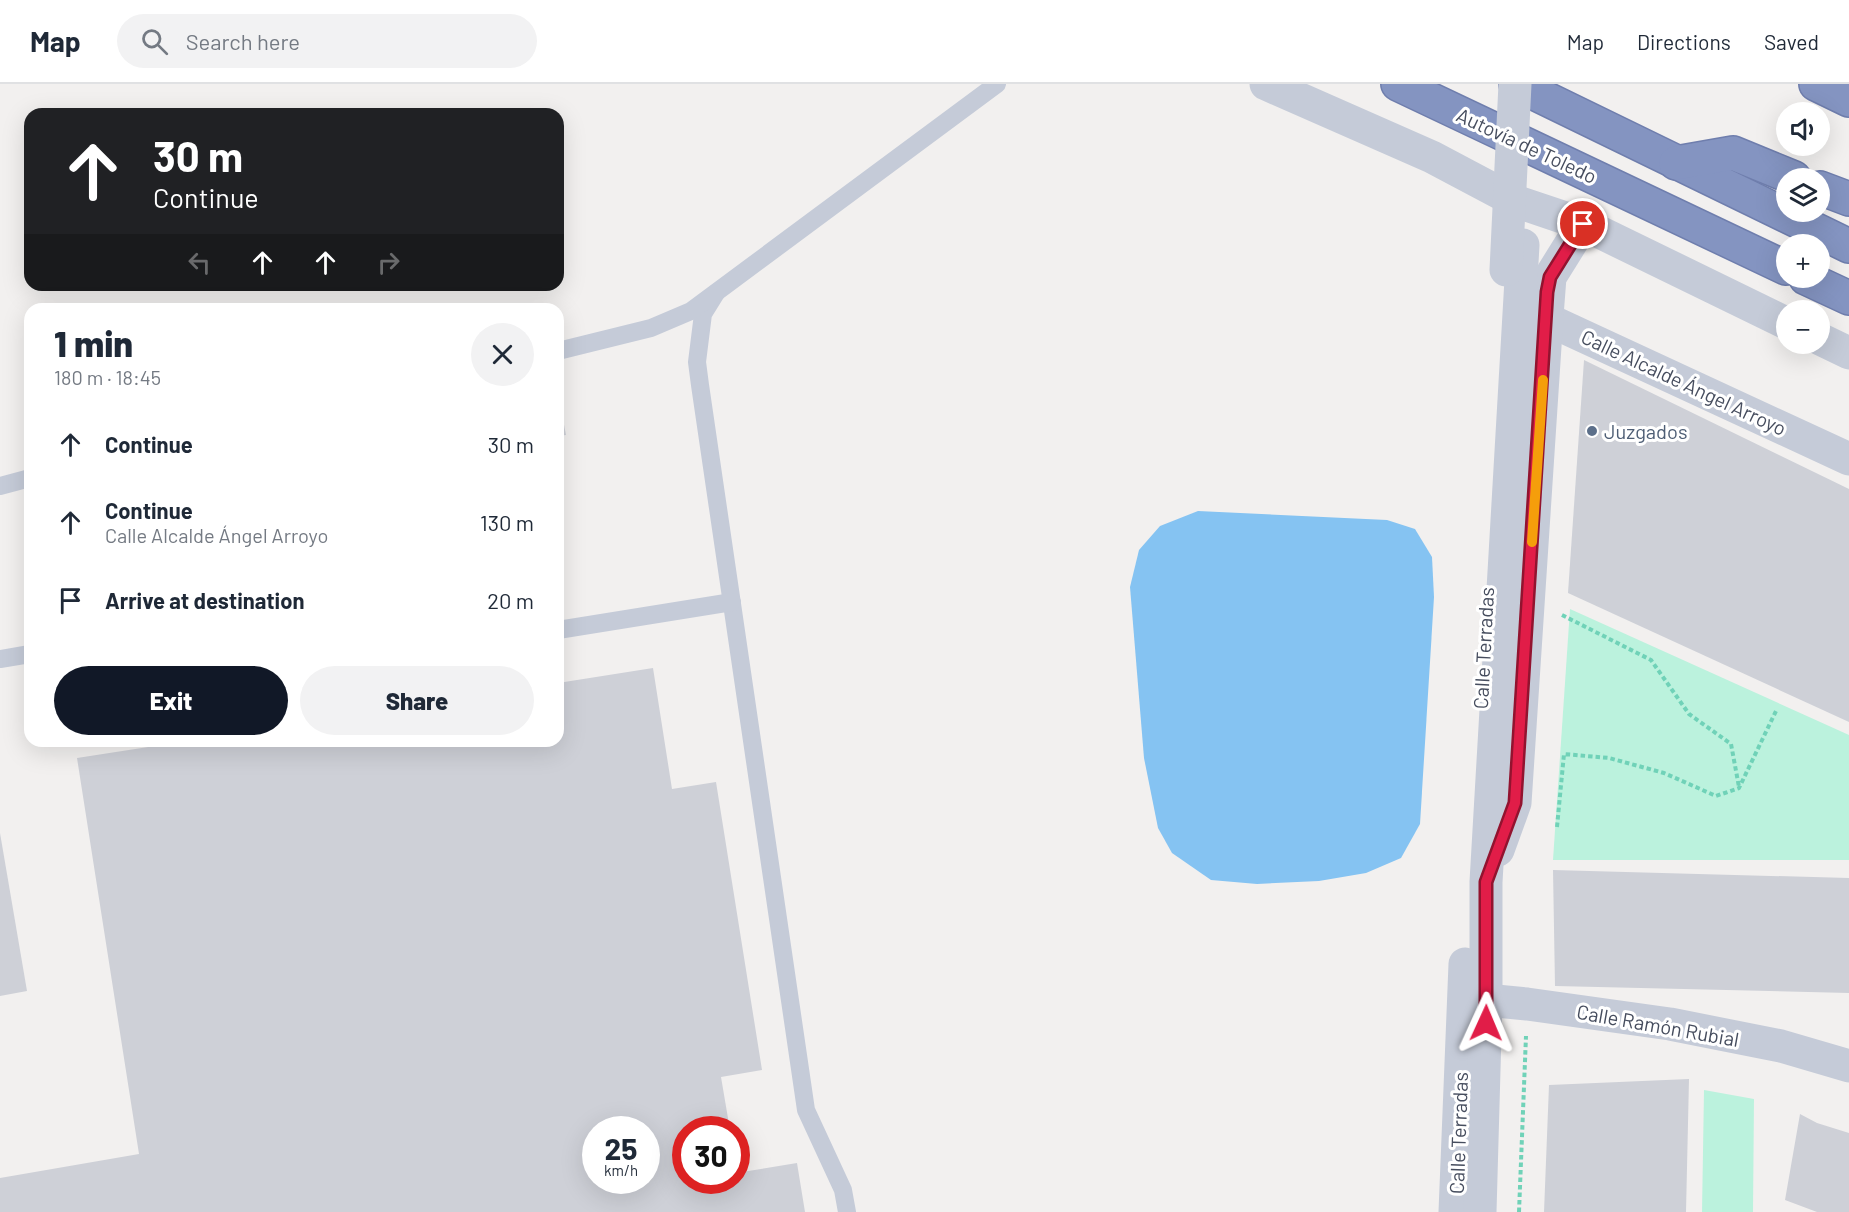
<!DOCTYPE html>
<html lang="en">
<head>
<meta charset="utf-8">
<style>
	:root { --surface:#fff; --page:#f2f2f3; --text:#1f2937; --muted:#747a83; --line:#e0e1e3; --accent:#111827 }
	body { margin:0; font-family:Barlow,sans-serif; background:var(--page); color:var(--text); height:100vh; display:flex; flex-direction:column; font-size:22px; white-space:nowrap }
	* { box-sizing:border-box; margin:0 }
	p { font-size:20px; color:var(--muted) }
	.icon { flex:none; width:33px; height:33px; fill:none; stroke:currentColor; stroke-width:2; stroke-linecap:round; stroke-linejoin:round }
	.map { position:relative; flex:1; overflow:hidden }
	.panel { position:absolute; left:24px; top:219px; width:540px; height:444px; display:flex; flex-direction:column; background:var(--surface); border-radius:18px; box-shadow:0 6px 24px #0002 }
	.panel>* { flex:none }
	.banner { position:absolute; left:24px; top:24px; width:540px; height:183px; border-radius:18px; box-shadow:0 6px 24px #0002; background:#202124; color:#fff; overflow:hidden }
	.controls { position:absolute; left:1776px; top:18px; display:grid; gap:12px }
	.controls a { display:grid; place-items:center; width:54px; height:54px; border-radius:50%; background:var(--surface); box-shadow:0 6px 24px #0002; font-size:30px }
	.speed { position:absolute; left:582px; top:1032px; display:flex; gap:12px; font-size:30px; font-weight:700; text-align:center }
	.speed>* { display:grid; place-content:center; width:78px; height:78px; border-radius:50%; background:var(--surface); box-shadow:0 6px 24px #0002; line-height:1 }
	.speed small { font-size:15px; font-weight:400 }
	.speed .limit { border:9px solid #d22; background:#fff; color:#111 }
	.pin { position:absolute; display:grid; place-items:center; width:51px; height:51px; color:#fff; margin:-26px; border:3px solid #fff; border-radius:50%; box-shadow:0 2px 6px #0007 }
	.me { position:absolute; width:66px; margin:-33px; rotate:1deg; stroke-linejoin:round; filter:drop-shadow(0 0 4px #0008) }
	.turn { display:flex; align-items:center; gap:21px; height:126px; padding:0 30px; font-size:27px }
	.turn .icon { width:78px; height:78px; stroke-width:2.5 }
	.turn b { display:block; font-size:42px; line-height:51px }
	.lanes { display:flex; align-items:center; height:57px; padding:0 30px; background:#0003; justify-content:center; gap:30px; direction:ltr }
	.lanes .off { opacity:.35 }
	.round { display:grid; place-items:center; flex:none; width:63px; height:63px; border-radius:32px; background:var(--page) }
	.summary { display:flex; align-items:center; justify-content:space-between; height:102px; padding:0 30px }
	h1 { font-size:36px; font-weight:800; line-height:45px }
	.action { display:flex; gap:12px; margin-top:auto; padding:12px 30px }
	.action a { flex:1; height:69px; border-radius:36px; background:var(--accent); color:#fff; font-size:24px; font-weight:800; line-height:69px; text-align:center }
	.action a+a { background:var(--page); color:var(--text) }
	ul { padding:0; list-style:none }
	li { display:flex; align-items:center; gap:18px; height:78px; padding:0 30px }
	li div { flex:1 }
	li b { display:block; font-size:22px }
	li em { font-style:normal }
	header { display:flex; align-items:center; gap:36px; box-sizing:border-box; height:84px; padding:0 30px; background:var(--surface); border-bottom:2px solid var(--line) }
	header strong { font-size:28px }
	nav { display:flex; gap:33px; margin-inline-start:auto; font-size:21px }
	.search { width:420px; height:54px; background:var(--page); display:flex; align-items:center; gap:15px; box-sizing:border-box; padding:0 21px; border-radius:33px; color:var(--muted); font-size:22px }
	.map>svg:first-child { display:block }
	.green { fill:#bbf2dd }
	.water { fill:#85c3f2 }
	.building { fill:#ced0d7; fill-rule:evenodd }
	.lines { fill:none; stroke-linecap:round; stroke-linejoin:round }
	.highway-casing { stroke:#6f7ead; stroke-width:36 }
	.path { stroke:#70d2b8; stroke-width:4; stroke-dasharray:4.5 3; stroke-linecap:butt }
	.lane { stroke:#c5cbd8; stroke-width:18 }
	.street { stroke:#c5cbd8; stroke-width:33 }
	.highway { stroke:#8494c1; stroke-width:33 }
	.street-bridge { stroke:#c5cbd8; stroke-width:33 }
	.route-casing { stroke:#92132f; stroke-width:15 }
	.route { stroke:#e11d48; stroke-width:10 }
	.slow { stroke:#f59e0b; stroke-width:10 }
	.service-dot { fill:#5c6f8a; stroke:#fff; stroke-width:2 }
	.labels { text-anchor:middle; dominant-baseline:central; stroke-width:6; stroke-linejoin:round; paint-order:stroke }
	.street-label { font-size:20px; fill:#464d5e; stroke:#fff }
	.service-label { font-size:20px; fill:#4e5e75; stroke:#fff; text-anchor:start }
</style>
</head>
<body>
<header>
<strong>Map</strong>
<div class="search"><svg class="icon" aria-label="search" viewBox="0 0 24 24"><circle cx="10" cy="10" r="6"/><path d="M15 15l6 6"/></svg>Search here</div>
<nav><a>Map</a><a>Directions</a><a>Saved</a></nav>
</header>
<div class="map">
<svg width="1849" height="1128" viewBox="0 0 1849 1128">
	<rect width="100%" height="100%" fill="#f2f0ef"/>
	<g class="green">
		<path d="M1570,525L1849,651V776H1553Z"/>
		<path d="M1704,1006L1754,1015L1753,1128H1702Z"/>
	</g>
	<path class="water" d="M1198,427L1387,436L1415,445L1432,473L1434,513L1420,740L1401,774L1366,789L1319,797L1257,800L1211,796L1172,769L1158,744L1144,674L1130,503L1139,466L1160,442Z"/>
	<g class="building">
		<path d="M1584,276L1849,405V638L1568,509Z"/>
		<path d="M558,310L566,351L558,352Z"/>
		<path d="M653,584L672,705L716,698L762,986L721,993L730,1046H686V1096H736V1089L797,1079L805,1128H0V1094L139,1070L77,674L187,657H558V599ZM596,1046H646V1096H596Z"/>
		<path d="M0,749L27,907L0,912Z"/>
		<path d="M1553,786L1849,794V909L1555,902Z"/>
		<path d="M1689,995L1686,1128H1544L1549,1001Z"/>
		<path d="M1800,1030L1817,1039L1849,1049V1128H1817L1785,1116Z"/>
	</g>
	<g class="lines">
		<defs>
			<g id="highway">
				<path d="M1398,0L1786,184"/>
				<path d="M1516,0L1849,162"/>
				<path d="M1816,0L1849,16"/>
				<path d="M1676,79L1733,69L1794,94"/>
				<path d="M1820,104L1849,115"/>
				<path d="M1806,194L1849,214"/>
			</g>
		</defs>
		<use href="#highway" class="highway-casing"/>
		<g class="path">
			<path d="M1562,531L1651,576L1689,630L1731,660L1739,703"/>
			<path d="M1557,743L1564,670L1609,674L1664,689L1716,712L1739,704L1777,625"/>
			<path d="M1519,1128L1526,952"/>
		</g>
		<g class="lane">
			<path d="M716,209L703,230L697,278L700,301L806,1026L843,1106L847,1128"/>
			<path d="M558,267L651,244L691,227L997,0"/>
			<path d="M0,402L30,394"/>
			<path d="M558,546L732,518"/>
			<path d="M0,575L30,570"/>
		</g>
		<g class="street">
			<path d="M1266,0L1432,73L1515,117L1583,140L1786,239"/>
			<path d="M1583,140L1550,193L1547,232L1555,239L1849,375"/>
			<path d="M1820,255L1849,269"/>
			<path d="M1498,766L1515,719L1547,232"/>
			<path d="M1465,914L1527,920L1670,940L1781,962L1849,982"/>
			<path d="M1455,1128L1465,880"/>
			<path d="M1480,1128L1486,915V798L1523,161"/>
		</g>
		<use href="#highway" class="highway"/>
		<path class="street-bridge" d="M1506,186L1515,0"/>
	</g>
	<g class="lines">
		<defs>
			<path id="route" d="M1486,939V798L1515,719L1547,208L1550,193L1583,140"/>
		</defs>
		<use href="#route" class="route-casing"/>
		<use href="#route" class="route"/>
		<path class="slow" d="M1532,458L1543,296"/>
	</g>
	<circle class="service-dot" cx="1592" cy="347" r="6"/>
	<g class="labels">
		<g class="street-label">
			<text transform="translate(1527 61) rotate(25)">Autovía de Toledo</text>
			<text transform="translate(1684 298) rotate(25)">Calle Alcalde Ángel Arroyo</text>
			<text transform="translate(1483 564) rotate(-87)">Calle Terradas</text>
			<text transform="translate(1658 941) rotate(10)">Calle Ramón Rubial</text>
			<text transform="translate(1458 1049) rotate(-88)">Calle Terradas</text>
		</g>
		<g class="service-label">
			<text x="1604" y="347">Juzgados</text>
		</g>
	</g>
</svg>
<div class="controls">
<a><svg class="icon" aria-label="sound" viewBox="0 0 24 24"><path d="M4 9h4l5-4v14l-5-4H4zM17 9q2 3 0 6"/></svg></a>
<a><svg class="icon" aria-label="layers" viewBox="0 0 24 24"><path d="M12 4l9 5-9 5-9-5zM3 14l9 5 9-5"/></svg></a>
<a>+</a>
<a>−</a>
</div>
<div class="speed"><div>25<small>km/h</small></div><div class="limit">30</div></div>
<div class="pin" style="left:1583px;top:140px;background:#d93025"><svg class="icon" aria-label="arrive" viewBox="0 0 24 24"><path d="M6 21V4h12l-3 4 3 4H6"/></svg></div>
<svg class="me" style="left:1486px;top:939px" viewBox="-20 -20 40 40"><path d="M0-17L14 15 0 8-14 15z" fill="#e11d48" stroke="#fff" stroke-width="4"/></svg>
<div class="banner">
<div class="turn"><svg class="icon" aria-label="ahead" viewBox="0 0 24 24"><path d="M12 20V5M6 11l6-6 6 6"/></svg><div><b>30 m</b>Continue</div></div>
<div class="lanes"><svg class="icon off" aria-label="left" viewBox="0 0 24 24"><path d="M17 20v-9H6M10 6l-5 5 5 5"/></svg><svg class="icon" aria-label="ahead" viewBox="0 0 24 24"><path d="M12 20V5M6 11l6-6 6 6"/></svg><svg class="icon" aria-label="ahead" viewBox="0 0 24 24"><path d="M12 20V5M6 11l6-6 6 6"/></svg><svg class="icon off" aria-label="right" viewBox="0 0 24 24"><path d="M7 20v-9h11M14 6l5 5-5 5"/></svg></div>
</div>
<section class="panel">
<div class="summary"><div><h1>1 min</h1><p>180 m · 18:45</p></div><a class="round"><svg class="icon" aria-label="close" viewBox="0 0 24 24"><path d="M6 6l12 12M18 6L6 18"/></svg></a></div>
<ul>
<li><svg class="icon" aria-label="ahead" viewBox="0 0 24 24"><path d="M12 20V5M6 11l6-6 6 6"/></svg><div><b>Continue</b></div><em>30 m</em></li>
<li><svg class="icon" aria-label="ahead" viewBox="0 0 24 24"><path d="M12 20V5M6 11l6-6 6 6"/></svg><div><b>Continue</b><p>Calle Alcalde Ángel Arroyo</p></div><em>130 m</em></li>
<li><svg class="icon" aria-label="arrive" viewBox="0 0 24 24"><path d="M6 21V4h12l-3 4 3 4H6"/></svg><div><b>Arrive at destination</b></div><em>20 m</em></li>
</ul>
<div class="action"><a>Exit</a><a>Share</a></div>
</section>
</div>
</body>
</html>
